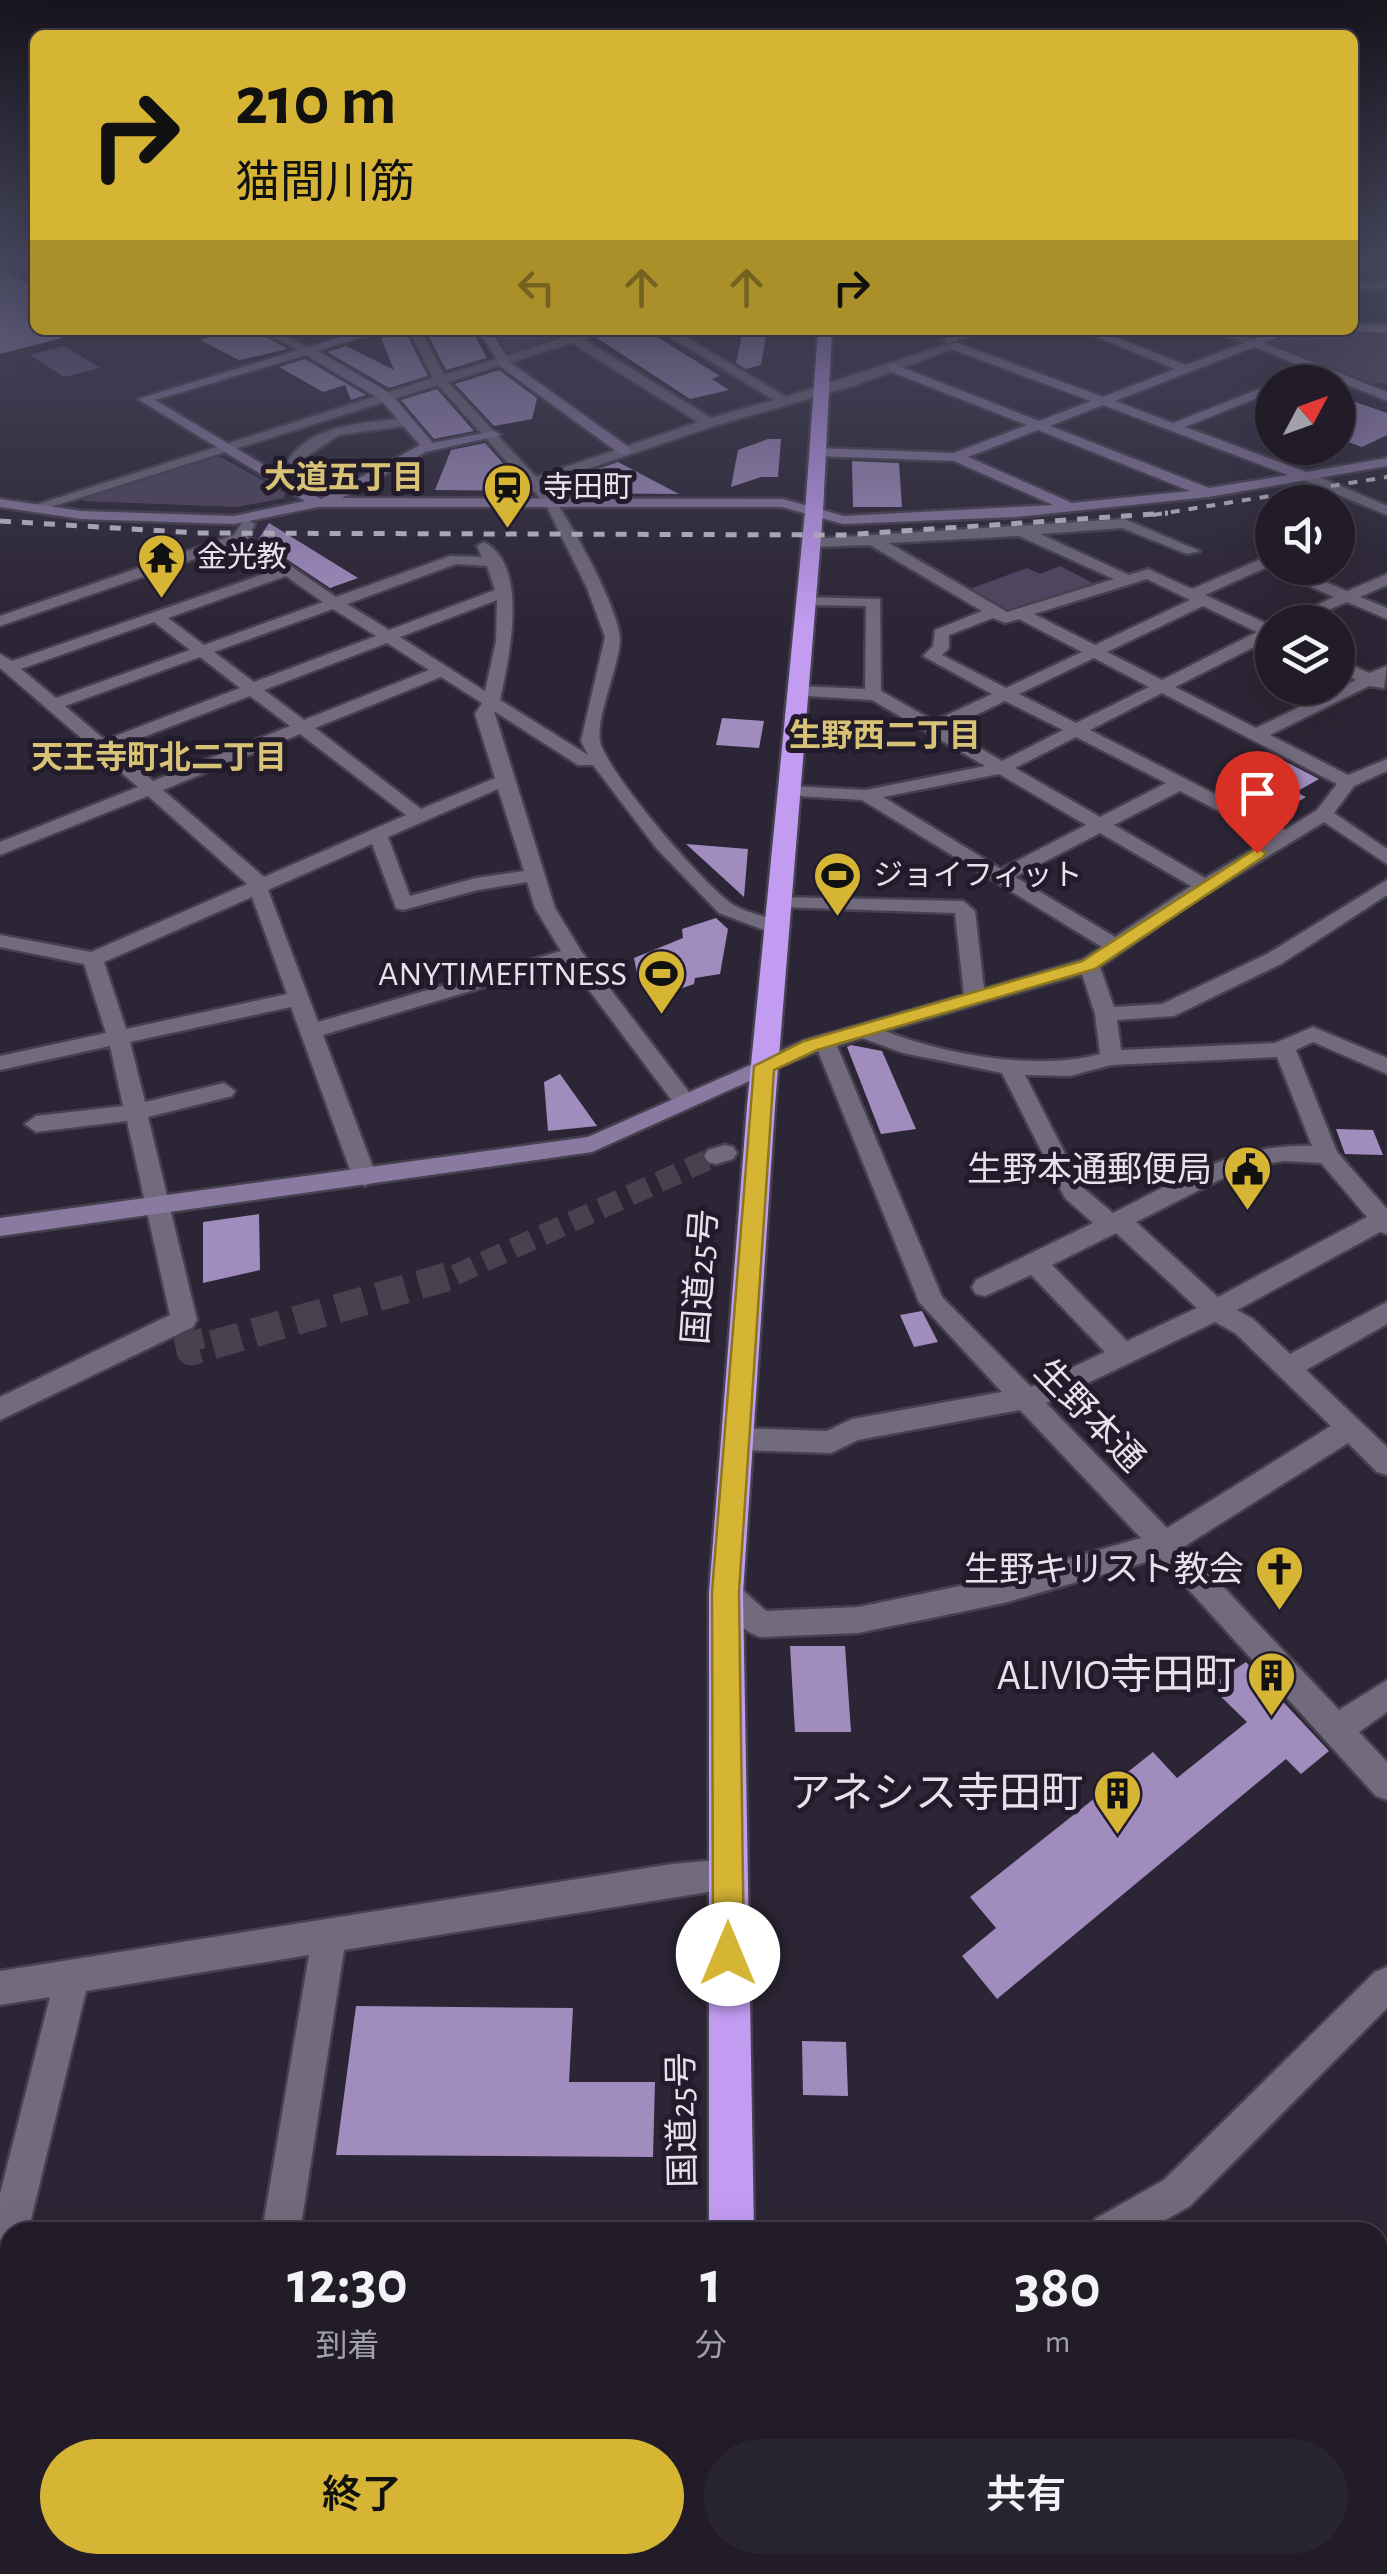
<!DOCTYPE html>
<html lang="ja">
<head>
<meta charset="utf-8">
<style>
	:root { --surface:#211c28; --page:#292530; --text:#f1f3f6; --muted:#a2a1a8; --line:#3e3a45; --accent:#d6b534 }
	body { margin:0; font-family:"Alegreya Sans","Noto Sans JP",sans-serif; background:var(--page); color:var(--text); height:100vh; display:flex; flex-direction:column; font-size:38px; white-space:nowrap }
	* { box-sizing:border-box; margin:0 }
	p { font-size:32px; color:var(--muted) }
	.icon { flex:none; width:55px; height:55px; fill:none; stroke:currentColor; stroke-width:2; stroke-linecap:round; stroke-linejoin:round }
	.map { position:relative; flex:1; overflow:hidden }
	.sheet { position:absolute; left:0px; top:2222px; width:1388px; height:352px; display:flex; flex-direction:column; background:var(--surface); border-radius:30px 30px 0 0; box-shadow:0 10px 40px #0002,0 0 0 2px var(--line) }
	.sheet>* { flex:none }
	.hud { position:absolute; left:30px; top:30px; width:1328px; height:305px; border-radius:15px; box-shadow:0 10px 40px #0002,0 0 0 2px var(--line); background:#d6b534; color:#111; overflow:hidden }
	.needle { width:65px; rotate:49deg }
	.controls { position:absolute; left:1255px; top:365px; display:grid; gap:20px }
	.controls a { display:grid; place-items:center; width:100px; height:100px; border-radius:50%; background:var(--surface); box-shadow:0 10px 40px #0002,0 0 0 2px var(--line); font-size:50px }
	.pin { position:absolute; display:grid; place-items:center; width:85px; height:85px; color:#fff; margin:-102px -42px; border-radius:50% 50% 50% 0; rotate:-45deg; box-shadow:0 0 10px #0007 }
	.pin .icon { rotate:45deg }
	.me { position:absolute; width:110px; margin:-55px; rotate:0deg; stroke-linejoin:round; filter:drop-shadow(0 0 8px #0008) }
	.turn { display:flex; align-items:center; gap:35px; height:210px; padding:0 40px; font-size:45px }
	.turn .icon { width:130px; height:130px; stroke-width:2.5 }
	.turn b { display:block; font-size:70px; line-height:85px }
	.lanes { display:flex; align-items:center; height:95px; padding:0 40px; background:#0003; justify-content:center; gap:50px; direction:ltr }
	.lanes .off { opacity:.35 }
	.eta { display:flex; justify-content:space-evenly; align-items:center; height:170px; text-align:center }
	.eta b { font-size:60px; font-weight:600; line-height:70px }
	.cta { display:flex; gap:20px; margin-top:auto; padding:20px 40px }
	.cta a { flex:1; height:115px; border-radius:60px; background:var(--accent); color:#111; font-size:40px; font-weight:600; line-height:115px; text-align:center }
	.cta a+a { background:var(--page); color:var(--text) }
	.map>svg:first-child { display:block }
	.green { fill:#514560 }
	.forest { fill:#685482 }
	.building { fill:#a18cbe }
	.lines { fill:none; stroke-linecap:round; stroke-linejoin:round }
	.street-tunnel-far1 { stroke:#484150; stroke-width:21; stroke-dasharray:21 11; stroke-linecap:butt }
	.street-tunnel { stroke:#484150; stroke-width:29; stroke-dasharray:29 14; stroke-linecap:butt }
	.street-casing { stroke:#46414e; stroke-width:5 }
	.secondary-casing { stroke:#46414e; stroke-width:5 }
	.highway-casing { stroke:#46414e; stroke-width:5 }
	.street { fill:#726a7d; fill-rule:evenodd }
	.secondary { fill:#8a79a0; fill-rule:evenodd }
	.highway { fill:#c29cf1; fill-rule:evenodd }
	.rail-far1 { stroke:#cac5d0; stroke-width:4; stroke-dasharray:9 9; stroke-linecap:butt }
	.rail { stroke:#cac5d0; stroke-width:5; stroke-dasharray:11 11; stroke-linecap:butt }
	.route { fill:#d6b534; stroke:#8b7622; stroke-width:2.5 }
	.labels { text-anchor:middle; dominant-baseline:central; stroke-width:10; stroke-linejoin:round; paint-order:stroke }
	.far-poi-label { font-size:30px; fill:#e6e1ec; stroke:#221b2b; text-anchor:start }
	.far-neighbourhood-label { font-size:32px; font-weight:bold; fill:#d8c276; stroke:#221b2b }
	.poi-label { font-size:35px; fill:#e6e1ec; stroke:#221b2b; text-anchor:end }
	.street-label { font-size:35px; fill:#e6e1ec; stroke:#221b2b }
	.near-poi-label { font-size:42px; fill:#e6e1ec; stroke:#221b2b; text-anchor:end }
</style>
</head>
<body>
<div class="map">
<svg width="1387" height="2574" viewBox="0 0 1387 2574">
	<rect width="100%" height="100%" fill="#2c2535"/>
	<g class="green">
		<path d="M494,330H585L514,352L506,351Z"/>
		<path d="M1305,330L1387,332V383L1368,384L1271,345L1270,342Z"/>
		<path d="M211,457H221L285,493L284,498L237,507L83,501V497Z"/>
		<path d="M1060,566L1093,583L1011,615L967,590L1027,568L1040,574Z"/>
	</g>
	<path class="forest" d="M65,346L100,368L64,377L30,355Z"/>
	<g class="building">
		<path d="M0,268L35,288V330H49L62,338L0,354Z"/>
		<path d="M236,330H253L288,349L239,360L200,340Z"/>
		<path d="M472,330L487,358L446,370L427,333Z"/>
		<path d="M610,330H646L720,376L712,379L729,390L690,399L597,338Z"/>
		<path d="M743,330H767L761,365L746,369L736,363Z"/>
		<path d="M407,335L428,376L389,388L327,352L346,346L394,370L381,338Z"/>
		<path d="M305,359L366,395L351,400L345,385L323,392L279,367Z"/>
		<path d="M499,370L537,398L532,419L494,426L455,384Z"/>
		<path d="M437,389L474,431L434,439L401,400Z"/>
		<path d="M1338,396L1387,413V435L1362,447L1338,438Z"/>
		<path d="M768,439H781L778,477H761L731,487L738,450Z"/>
		<path d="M485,443L528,491L435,490L451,450Z"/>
		<path d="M852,461L899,463L902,507H853Z"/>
		<path d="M618,462L679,494L555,493L549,486Z"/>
		<path d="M269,523L358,578L330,588L258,540Z"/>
		<path d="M722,718L764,721L759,748L716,745Z"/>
		<path d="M1267,752L1319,779L1296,792L1306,797L1282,811L1220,780Z"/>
		<path d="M686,844L748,849L744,897Z"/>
		<path d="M716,918L728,929L720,974L695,978L694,984L656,997L653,979H638L634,958L683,938L682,929Z"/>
		<path d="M851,1045L882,1051L916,1129L881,1134L847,1047Z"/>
		<path d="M560,1074L597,1126L548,1131L544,1082Z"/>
		<path d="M1336,1129L1373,1130L1383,1155L1345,1154Z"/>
		<path d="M259,1214L260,1270L203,1283V1222Z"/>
		<path d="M922,1311L938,1342L914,1347L900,1315Z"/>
		<path d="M790,1646H845L851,1732H795Z"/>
		<path d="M1246,1662L1329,1751L1301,1774L1286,1759L997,1999L962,1956L996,1928L970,1897L1153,1752L1177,1778L1247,1722L1210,1686Z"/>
		<path d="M356,2006L573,2008L569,2082H655L653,2157L336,2155Z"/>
		<path d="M802,2041L846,2042L848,2096L803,2095Z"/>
	</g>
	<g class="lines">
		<path class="street-tunnel-far1" d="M455,1275L716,1156"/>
		<path class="street-tunnel" d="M187,1331L191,1351L460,1273"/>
		<defs>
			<g id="street">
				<path d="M1363,263H1377L1352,275V268Z"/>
				<path d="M259,330H275L313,350L303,353Z"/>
				<path d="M409,330H421L444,375L588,330H606L583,339L711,418L774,400L659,330H674L786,397L951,343L961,346L856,385L714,426L543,484C563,507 622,612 620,641C619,667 593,723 601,745C614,780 701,882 732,904C748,915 773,915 787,929L777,935L719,913L657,849L593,765H578L494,711L555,908L581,951L692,1096L695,1101L692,1106H676L568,962L323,1035L377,1178L365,1186L353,1178L291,1007L130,1042L145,1102L224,1083L235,1091L232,1096L148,1117L197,1320L193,1327L0,1420V1397L170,1315L127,1121L36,1132L25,1124L36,1116L123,1106L110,1046L0,1070V1056L106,1033L84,964L0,947V935L91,952L247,884L148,796L0,855V842L138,787L0,668V654L12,661L276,570L238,544L0,626V616L234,535L243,521L248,520L255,524L248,537L336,597L450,556L482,557L477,546L484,542C530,566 509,658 500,700L588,755L581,741L605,637L587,588L546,505L438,385L35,512L23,509L433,378ZM572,343L698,422L536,477L448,382ZM456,564L487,566L495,590L389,630L347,604ZM286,576L323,602L204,645L168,618ZM497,600L496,641L485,691L400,637ZM333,609L376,636L254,682L214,652ZM154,622L190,650L56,698L21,669ZM387,643L429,670L304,720L264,690ZM200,657L240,688L105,740L65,706ZM441,677L482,703L475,714L495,778L421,809L315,728ZM250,696L290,726L153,781L115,748ZM300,734L406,815L264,877L163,790ZM498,789L524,871L476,878L410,896L388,837ZM372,844L396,908L403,910L478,890L527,882L535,908L561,951L318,1022L268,890ZM252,897L287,994L126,1029L104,962Z"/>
				<path d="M965,330H983L948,344L942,340Z"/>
				<path d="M1214,330H1231L1260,343L1250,346Z"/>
				<path d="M407,418L414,422L412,425L339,435L303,459L313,468V474L278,484L271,480L298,470L288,461C311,423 368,423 407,418Z"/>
				<path d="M1305,475H1315L1387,506V515L1305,481Z"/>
				<path d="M1124,519L1200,551L1187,554L1122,528L1040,534L1129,575L1148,569L1192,589L1266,557L1272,559V568H1292L1347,591L1387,574V585L1360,597L1387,608V619L1347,602L1301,622H1281L1334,597L1267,567L1205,595L1272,626V638L1175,687L1256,728L1356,680L1338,670V659L1369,673L1387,666L1384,688L1369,686L1270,735L1348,775L1387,759V771L1354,786L1334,813L1387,849V864L1324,822L1193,902L1100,967L1114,1007L1162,1004L1267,954L1387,880V895L1281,964L1174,1016L1117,1020L1121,1050L1275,1043L1313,1027L1387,1058V1074L1313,1042L1296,1050L1337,1152L1387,1209V1234L1380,1232L1237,1310L1253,1319L1290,1354L1387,1302V1324L1306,1370L1387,1447V1475L1377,1472L1348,1443L1185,1546L1339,1710L1387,1680V1712L1359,1732L1387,1762V1800L1376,1796L1160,1558L1004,1603L858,1633L760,1637C742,1631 720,1610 711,1593L716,1584L726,1580L736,1584L766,1611L858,1607L1004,1577L1141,1538L1020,1410L858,1440L831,1453L737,1450L727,1447L723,1439L727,1431L737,1428L827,1431L852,1419L1002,1392L919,1302L818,1051L764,1073L753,1066L756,1061L803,1041L964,995L955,913L779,907L769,901L772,897L963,901L975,911L984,989L1082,960L1102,947L862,800L783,795V787L789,786L866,790L985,766L872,700L791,695V687L797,686L865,689L866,606L806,605L798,600L800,597L880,599L881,691L934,721L992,694L923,656L933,646L935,630L982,611L870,545L811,547L804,543L811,539ZM1019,536L1114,579L1007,612L889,543ZM1147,579L1190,600L1095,645L1034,614ZM1203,606L1257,632L1162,680L1107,652ZM993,618L1005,623L1019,619L1082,652L1006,688L942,655L949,648V635ZM1094,658L1149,687L1076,723L1019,694ZM1162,693L1337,784L1317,810L1285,830L1090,730ZM1005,701L1063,730L1002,761L947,729ZM1076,737L1166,783L1100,817L1015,768ZM999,774L1086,825L1001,869L883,797ZM1180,791L1272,838L1205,878L1114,825ZM1100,833L1191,886L1115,937L1015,877ZM1082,974L1095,1014L1100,1054C1036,1071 947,1055 885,1031ZM862,1038L903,1053L1002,1073L1065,1198L1093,1223L976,1280L972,1287L976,1294L985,1296L1031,1275L1105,1352L1031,1387L942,1297L837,1046ZM1277,1057L1312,1146C1235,1143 1180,1180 1113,1213L1082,1187L1025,1075L1070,1076L1111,1065ZM1284,1161L1321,1163L1367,1217L1218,1297L1136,1222L1245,1167ZM1116,1233L1197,1308L1127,1341L1052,1265ZM1215,1322L1235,1333L1331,1426L1167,1528L1046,1403Z"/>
				<path d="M725,1145L733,1147L737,1153L733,1159L716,1164L708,1162L704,1156L708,1150Z"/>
				<path d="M728,1859L740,1863L744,1875L740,1887L344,1950L300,2232H262L309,1955L86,1991L28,2232H10V2284L0,2288V2194L50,1997L0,2005V1971L672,1864Z"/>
				<path d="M1387,1967V2008L1190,2206L1144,2232H1089L1095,2219L1164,2180L1375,1972Z"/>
				<path d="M207,2565H249L247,2574H205Z"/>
				<path d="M637,2565H695L691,2574H634Z"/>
			</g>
			<g id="secondary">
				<path d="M1352,282L1387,283V289L1352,288Z"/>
				<path d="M1352,324L1387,325V333L1348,331L1352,330Z"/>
				<path d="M364,330H383L318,351L391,394L433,443L494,431L501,435L426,452L342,498L783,499L844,516L1053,505L954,461L818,456L811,452L818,448L954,453L1027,425L889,371V365L893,364L1039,421L1091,401L951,349L955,342L1103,397L1175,369L1080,330H1097L1186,365L1278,330H1295L1265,343L1387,392V401L1254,347L1115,401L1173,423L1272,384V392L1185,427L1306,472L1387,458V466L1208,497L1015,517L843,524L782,507H318L234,524L81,519L0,507V499L81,511L234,516L305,501L138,399ZM306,355L381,400L420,445L321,499L155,400ZM1103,405L1288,475L1209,488L1050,426ZM1038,430L1190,491L1072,503L968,457Z"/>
				<path d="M478,330H490L511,363L630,448V454H620L502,368Z"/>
				<path d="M764,1059L775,1066L772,1071L592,1152L0,1236V1218L588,1137Z"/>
			</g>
			<g id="highway">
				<path d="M818,330H832L823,512L775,1106L743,1593L754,2232H709V1593L747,1106L805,512Z"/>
				<rect x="709" y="2565" width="50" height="9"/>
			</g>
		</defs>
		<use href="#street" class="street-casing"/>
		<use href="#secondary" class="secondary-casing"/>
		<use href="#highway" class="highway-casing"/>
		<use href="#street" class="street"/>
		<use href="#secondary" class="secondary"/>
		<use href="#highway" class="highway"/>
		<path class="rail-far1" d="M1153,515L1387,477"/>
		<path class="rail" d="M0,521L197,533L844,535L1168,513"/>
	</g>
	<linearGradient id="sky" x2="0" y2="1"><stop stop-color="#18141d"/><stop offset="0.42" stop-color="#45465c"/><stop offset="1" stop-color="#45465c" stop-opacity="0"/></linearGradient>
	<rect width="1387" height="623" fill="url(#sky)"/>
	<path class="route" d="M1257,848L1266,853L1263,857L1095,969L817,1050L774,1070L739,1592L744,1954L739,1965L728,1970L718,1965L713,1954L712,1592L754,1066L804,1041L1082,961Z"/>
	<defs>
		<symbol id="station-pin" viewBox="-11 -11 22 30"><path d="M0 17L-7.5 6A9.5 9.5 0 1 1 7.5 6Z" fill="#d6b534" stroke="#221b2b"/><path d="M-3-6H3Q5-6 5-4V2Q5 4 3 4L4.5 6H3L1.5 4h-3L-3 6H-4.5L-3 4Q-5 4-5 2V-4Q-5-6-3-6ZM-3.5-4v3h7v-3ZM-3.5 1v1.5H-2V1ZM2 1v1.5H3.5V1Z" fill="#111"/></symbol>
		<symbol id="temple-pin" viewBox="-11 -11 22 30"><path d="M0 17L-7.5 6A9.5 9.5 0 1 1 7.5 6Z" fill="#d6b534" stroke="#221b2b"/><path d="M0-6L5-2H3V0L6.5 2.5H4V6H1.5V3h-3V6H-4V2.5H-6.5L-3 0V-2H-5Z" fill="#111"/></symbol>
		<symbol id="stadium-pin" viewBox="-11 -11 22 30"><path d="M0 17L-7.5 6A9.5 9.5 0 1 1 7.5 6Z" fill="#d6b534" stroke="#221b2b"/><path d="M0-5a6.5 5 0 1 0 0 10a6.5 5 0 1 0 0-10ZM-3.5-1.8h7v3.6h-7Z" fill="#111"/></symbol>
		<symbol id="civic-pin" viewBox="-11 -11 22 30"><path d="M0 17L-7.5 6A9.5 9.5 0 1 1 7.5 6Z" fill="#d6b534" stroke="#221b2b"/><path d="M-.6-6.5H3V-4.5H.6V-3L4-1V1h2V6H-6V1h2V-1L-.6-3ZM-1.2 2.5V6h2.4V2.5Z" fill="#111"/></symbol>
		<symbol id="church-pin" viewBox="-11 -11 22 30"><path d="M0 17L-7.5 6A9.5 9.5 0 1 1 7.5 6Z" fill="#d6b534" stroke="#221b2b"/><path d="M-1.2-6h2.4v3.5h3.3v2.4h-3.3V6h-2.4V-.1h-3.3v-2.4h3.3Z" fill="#111"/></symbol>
		<symbol id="building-pin" viewBox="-11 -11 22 30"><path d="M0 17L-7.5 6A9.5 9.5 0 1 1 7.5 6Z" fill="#d6b534" stroke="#221b2b"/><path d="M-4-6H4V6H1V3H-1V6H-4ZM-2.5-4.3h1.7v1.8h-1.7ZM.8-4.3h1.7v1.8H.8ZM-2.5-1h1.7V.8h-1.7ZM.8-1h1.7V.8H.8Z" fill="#111"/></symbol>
	</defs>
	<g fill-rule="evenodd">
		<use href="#station-pin" x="480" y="460" width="55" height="75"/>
		<use href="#temple-pin" x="134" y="530" width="55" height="75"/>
		<use href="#stadium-pin" x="810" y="848" width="55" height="75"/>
		<use href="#stadium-pin" x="634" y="946" width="55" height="75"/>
		<use href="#civic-pin" x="1220" y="1142" width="55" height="75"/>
		<use href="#church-pin" x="1252" y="1542" width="55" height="75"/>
		<use href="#building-pin" x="1244" y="1648" width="55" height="75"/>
		<use href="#building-pin" x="1090" y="1766" width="55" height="75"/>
	</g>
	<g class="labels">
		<g class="far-poi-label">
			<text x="543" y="488">寺田町</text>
			<text x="197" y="558">金光教</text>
			<text x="873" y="876">ジョイフィット</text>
		</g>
		<g class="far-neighbourhood-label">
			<text x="344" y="478">大道五丁目</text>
			<text x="885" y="736">生野西二丁目</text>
			<text x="159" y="758">天王寺町北二丁目</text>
		</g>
		<g class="poi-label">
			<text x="627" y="974">ANYTIMEFITNESS</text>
			<text x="1212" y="1170">生野本通郵便局</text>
			<text x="1244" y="1570">生野キリスト教会</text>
		</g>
		<g class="street-label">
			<text transform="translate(701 1277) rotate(-86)">国道25号</text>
			<text transform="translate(1089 1416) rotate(46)">生野本通</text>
			<text transform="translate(683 2120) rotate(-91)">国道25号</text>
		</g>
		<g class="near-poi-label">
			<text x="1236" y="1676">ALIVIO寺田町</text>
			<text x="1083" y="1794">アネシス寺田町</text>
		</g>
	</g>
</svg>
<div class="controls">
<a><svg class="needle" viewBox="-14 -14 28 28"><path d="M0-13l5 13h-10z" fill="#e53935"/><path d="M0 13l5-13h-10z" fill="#a2a1a8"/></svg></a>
<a><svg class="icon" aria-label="sound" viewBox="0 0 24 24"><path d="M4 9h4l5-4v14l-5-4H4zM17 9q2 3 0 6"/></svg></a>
<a><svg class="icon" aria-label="layers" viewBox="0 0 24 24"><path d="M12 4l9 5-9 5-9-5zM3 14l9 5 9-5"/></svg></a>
</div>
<div class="pin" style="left:1257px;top:853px;background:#d93025"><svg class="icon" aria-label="arrive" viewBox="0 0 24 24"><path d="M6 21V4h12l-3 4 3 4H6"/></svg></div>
<svg class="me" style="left:728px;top:1954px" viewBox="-20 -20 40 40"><circle r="19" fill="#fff"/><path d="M0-13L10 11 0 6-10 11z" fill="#d6b534"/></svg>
<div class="hud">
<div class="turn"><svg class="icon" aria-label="right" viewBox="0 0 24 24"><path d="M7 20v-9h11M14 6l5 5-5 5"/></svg><div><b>210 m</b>猫間川筋</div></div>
<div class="lanes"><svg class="icon off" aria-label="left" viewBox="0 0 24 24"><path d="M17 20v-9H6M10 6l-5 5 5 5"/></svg><svg class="icon off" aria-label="ahead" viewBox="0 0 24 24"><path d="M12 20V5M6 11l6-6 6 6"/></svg><svg class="icon off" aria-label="ahead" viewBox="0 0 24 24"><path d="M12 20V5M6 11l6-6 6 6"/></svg><svg class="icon" aria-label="right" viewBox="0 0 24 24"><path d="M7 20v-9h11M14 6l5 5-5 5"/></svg></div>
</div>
<section class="sheet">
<div class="eta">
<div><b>12:30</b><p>到着</p></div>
<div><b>1</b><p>分</p></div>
<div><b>380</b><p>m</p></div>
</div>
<div class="cta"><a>終了</a><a>共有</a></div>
</section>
</div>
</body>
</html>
